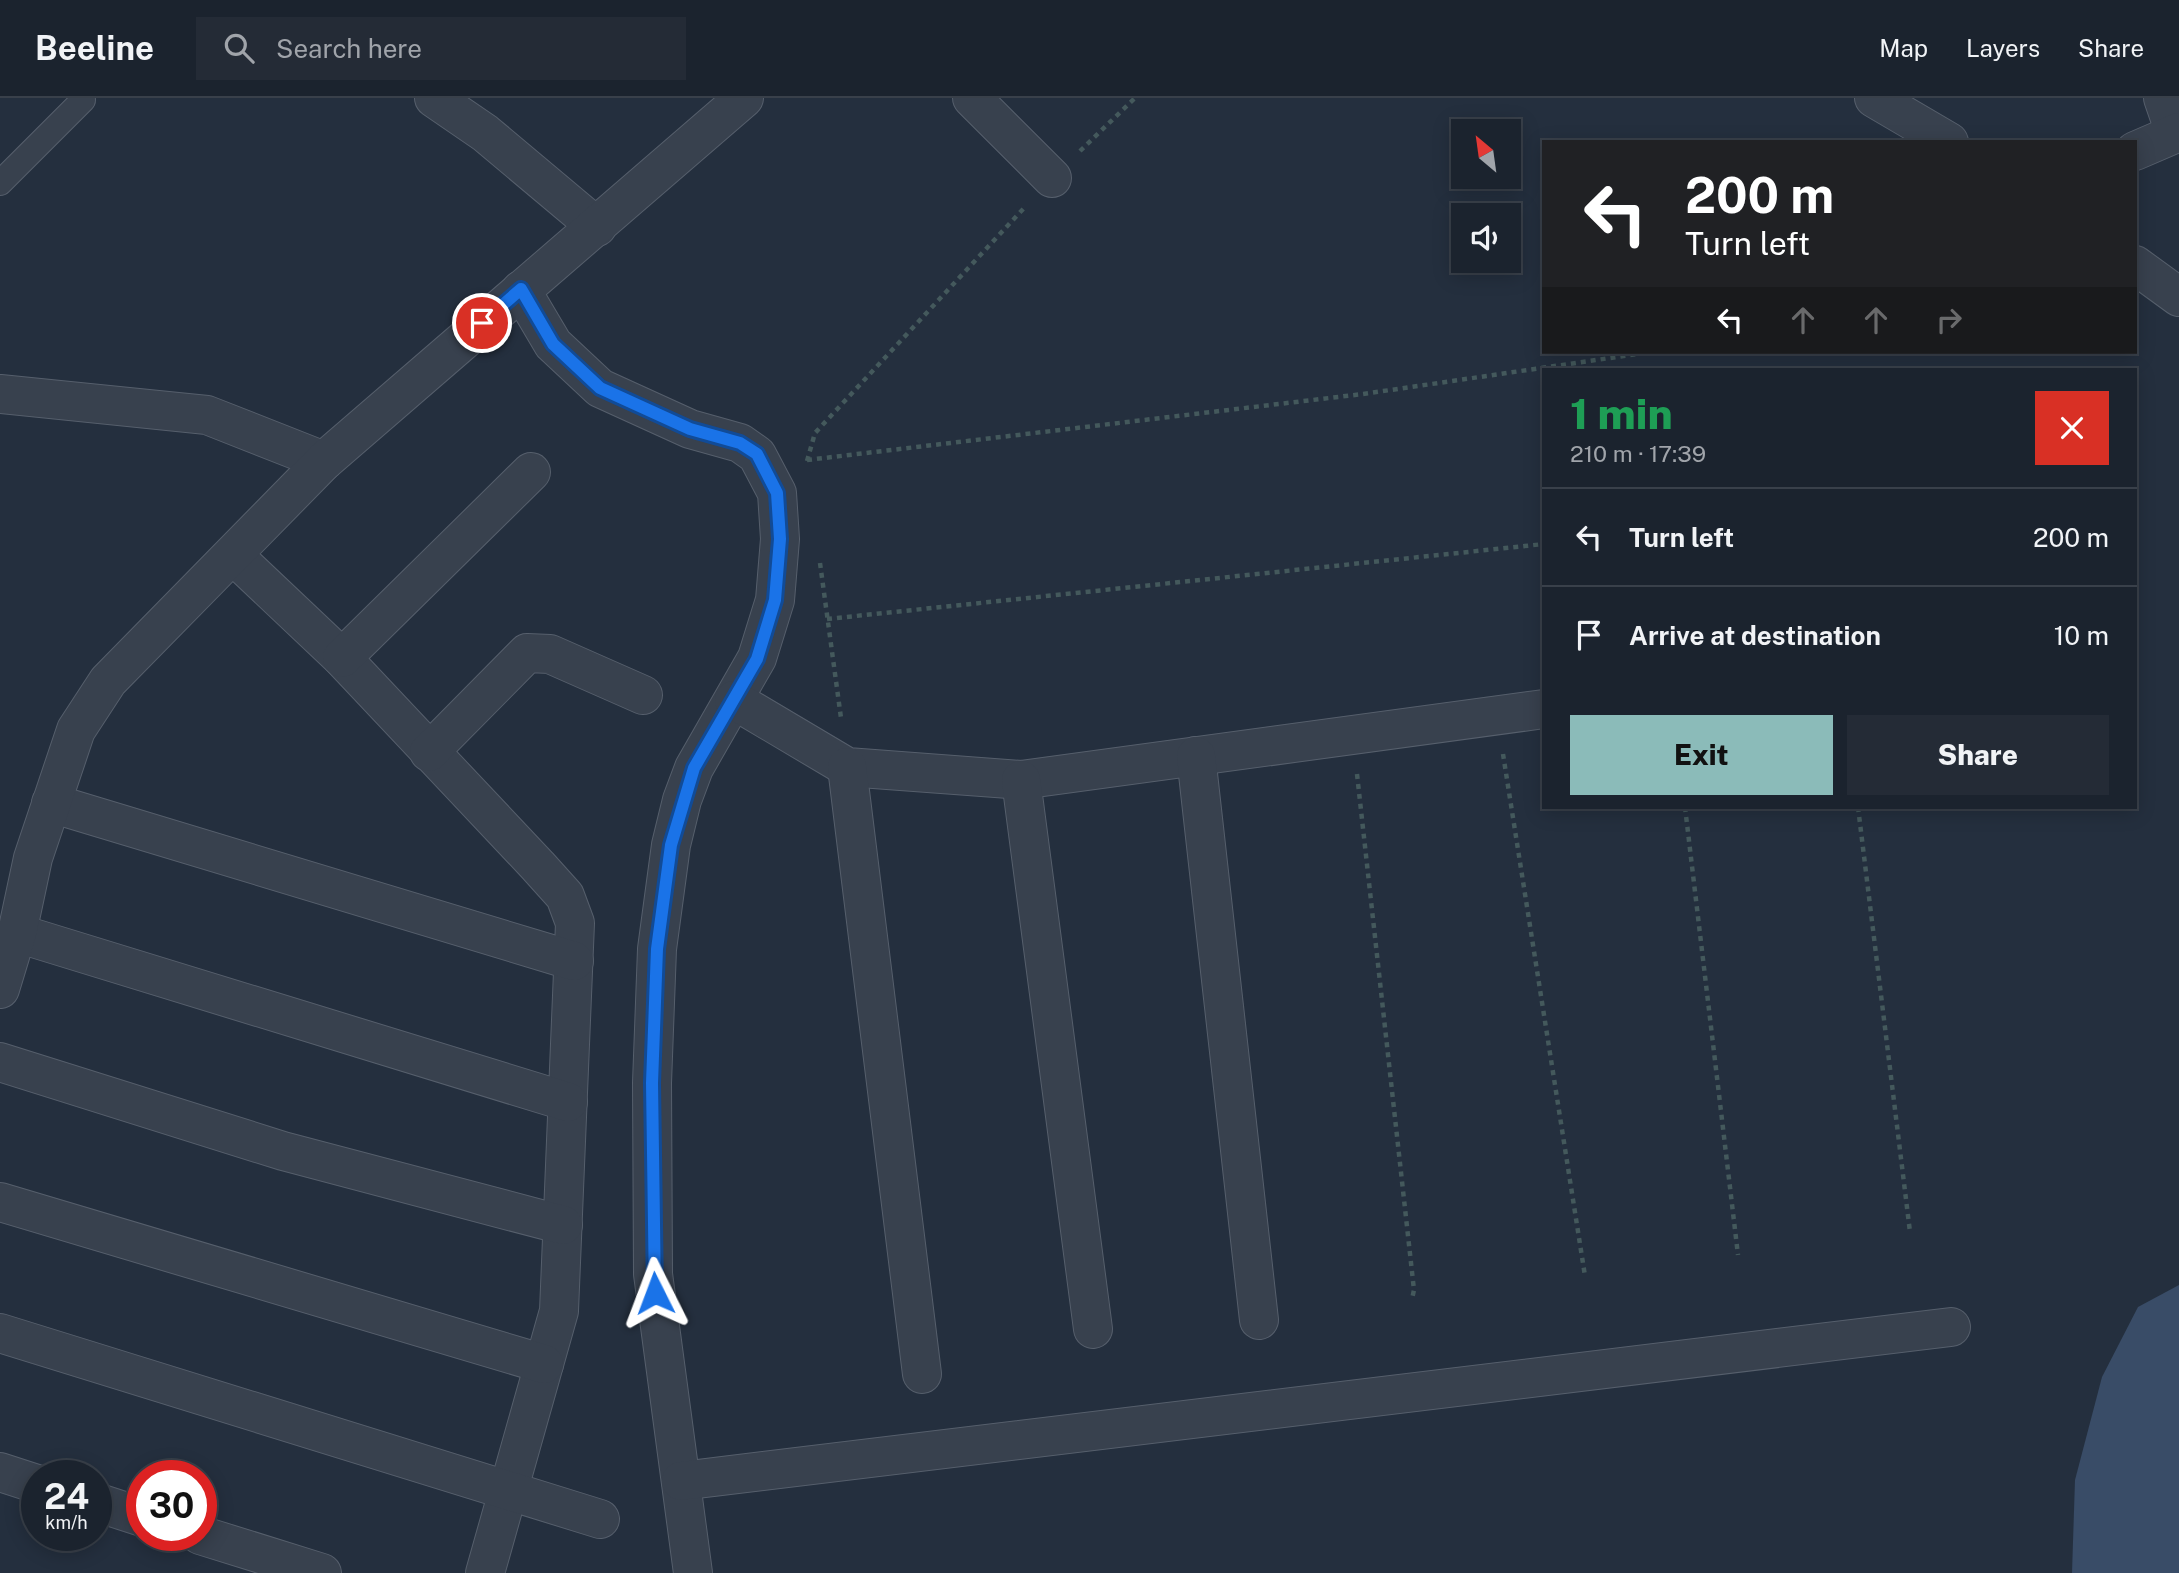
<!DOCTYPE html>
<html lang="en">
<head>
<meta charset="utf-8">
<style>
	:root { --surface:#1b232e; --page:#242b36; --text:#f1f3f6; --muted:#a0a4aa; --line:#39404a; --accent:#8bbbb9 }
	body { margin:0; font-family:"Public Sans",sans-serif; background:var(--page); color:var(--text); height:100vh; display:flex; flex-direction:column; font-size:26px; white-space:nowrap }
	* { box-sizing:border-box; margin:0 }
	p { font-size:23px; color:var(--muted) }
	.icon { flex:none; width:38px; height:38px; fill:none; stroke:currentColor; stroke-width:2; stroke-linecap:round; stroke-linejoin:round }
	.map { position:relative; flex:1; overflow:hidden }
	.side { position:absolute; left:1542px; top:270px; width:595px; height:441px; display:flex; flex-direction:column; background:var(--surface); border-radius:0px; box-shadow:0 4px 18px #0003,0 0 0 2px var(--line) }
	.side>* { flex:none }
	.guide { position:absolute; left:1542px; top:42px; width:595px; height:214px; border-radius:0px; box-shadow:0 4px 18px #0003,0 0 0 2px var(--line); background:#202124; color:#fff; overflow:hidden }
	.needle { width:46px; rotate:331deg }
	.controls { position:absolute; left:1451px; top:21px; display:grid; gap:14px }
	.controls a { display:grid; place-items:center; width:70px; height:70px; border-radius:0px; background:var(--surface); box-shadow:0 4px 18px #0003,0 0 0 2px var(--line); font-size:35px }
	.speed { position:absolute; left:21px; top:1362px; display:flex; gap:14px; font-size:35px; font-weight:700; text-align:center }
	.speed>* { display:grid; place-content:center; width:91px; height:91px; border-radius:50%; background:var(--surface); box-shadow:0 4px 18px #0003,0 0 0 2px var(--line); line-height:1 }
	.speed small { font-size:18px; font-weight:400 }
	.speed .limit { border:10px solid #d22; background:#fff; color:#111 }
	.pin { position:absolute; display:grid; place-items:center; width:60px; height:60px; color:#fff; margin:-30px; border:4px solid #fff; border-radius:50%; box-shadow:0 2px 7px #0007 }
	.me { position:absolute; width:77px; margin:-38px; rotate:357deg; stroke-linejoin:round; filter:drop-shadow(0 0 5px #0008) }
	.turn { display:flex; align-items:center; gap:24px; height:147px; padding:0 28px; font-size:32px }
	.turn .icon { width:91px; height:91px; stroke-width:2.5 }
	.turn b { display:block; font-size:49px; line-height:60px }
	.lanes { display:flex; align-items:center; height:66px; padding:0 28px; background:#0003; justify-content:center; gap:35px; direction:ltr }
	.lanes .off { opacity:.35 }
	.round { display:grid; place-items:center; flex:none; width:74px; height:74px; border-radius:0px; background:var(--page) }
	.summary { display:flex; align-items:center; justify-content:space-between; height:119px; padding:0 28px }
	h1 { font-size:42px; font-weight:800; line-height:52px; color:#1e9e55 }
	.primary-button { display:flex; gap:14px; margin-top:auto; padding:14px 28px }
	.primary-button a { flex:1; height:80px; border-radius:0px; background:var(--accent); color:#111; font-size:28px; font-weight:800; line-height:80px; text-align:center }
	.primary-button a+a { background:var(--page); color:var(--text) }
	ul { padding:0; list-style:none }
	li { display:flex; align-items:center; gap:21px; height:98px; padding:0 28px; border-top:2px solid var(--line) }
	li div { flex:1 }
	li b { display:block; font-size:26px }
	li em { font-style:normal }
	header { display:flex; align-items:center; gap:42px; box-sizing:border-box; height:98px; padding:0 35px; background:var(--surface); border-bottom:2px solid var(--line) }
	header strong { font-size:33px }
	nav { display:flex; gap:38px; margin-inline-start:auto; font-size:24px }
	.search { width:490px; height:63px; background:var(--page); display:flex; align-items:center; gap:18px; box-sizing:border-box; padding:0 24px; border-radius:0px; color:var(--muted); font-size:26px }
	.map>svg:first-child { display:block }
	.water { fill:#394c67 }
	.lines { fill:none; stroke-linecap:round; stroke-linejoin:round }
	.service-casing { stroke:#565f6c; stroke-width:26 }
	.minor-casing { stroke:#565f6c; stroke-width:40 }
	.tertiary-casing { stroke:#565f6c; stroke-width:40 }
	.path { stroke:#44595c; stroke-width:4.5; stroke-dasharray:5 5; stroke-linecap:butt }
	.service { stroke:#38414e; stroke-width:24 }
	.minor { stroke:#38414e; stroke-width:38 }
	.tertiary { stroke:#38414e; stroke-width:38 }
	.route-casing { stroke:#114b97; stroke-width:18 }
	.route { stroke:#1a73e8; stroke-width:12 }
</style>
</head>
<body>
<header>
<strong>Beeline</strong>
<div class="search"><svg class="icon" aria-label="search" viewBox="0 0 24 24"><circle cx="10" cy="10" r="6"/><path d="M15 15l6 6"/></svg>Search here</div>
<nav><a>Map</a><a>Layers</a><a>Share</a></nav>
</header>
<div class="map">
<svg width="2179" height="1475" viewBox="0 0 2179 1475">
	<rect width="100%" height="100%" fill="#242f3e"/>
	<path class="water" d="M2179,1187V1475H2072L2075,1382L2102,1279L2138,1209Z"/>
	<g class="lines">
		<defs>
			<path id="service" d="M0,85L83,2"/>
			<g id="minor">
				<path d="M434,0L485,35L597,129"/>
				<path d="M972,0L1052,80"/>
				<path d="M2163,0L2175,35"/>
				<path d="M2135,53L2179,34"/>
				<path d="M521,192L553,246L600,290L690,331L740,345L757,357L777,395L780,441L775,502L757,560L694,670L682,702L671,747L657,851L652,985L653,1176L693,1475"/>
				<path d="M0,296L207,317L324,363"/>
				<path d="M233,457L342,560L538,768L565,798L575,825L559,1213L485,1475"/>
				<path d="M342,560L531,374"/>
				<path d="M734,602L847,669L1021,682L1544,611"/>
				<path d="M429,654L527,555L550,556L643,597"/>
				<path d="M1196,658L1259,1222"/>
				<path d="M847,669L922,1276"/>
				<path d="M1021,682L1093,1231"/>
				<path d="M51,705L574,863"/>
				<path d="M17,835L568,1004"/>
				<path d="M0,891L17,835L33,760L76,632L108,583L324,363L744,0"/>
				<path d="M0,964L283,1053L563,1127"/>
				<path d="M0,1104L544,1266"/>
				<path d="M0,1235L600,1421"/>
				<path d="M0,1374L37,1386"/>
				<path d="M681,1383L1951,1229"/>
				<path d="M96,1404L142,1419"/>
				<path d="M200,1437L322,1475"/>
			</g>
			<g id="tertiary">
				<path d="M1874,0L1949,44"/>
				<path d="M2135,167L2179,199"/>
			</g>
		</defs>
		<use href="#service" class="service-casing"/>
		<use href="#minor" class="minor-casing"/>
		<use href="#tertiary" class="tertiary-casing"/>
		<g class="path">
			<path d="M1080,53L1135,0"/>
			<path d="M807,362L1363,296L1651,254"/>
			<path d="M807,363L815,335L1025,109"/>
			<path d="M820,465L841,620"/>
			<path d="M827,521L1544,446"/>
			<path d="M1503,656L1585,1178"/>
			<path d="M1357,676L1414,1192L1412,1201"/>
			<path d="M1685,709L1738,1157"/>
			<path d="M1858,709L1910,1134"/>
		</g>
		<use href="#service" class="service"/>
		<use href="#minor" class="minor"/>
		<use href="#tertiary" class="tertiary"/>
	</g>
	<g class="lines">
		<defs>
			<path id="route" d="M482,225L521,191L553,246L600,290L690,331L740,345L757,356L777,395L780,441L775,502L757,561L694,670L671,747L657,851L652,985L655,1195"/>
		</defs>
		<use href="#route" class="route-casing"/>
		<use href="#route" class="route"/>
	</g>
</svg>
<div class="controls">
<a><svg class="needle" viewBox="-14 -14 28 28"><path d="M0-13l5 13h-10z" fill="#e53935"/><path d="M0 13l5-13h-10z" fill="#a0a4aa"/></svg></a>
<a><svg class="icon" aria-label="sound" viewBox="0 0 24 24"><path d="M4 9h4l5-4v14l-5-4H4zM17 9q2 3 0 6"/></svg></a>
</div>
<div class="speed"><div>24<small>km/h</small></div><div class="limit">30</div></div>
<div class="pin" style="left:482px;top:225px;background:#d93025"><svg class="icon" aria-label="arrive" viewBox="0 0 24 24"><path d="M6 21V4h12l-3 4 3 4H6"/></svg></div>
<svg class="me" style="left:655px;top:1195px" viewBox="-20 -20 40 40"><path d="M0-17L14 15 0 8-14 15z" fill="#1a73e8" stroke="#fff" stroke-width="4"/></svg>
<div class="guide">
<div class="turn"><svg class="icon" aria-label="left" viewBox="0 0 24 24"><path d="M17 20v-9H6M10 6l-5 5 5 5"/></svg><div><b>200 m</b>Turn left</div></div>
<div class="lanes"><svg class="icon" aria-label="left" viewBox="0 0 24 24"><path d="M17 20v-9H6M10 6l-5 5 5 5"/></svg><svg class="icon off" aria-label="ahead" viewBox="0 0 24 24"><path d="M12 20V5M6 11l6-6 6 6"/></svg><svg class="icon off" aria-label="ahead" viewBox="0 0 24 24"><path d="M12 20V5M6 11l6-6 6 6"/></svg><svg class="icon off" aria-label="right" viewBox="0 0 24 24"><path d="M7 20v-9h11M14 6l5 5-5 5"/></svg></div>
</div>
<section class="side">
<div class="summary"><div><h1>1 min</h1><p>210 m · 17:39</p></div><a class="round" style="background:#d93025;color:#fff"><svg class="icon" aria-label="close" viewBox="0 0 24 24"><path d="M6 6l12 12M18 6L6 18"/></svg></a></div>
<ul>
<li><svg class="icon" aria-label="left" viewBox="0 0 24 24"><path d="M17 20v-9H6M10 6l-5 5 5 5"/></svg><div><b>Turn left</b></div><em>200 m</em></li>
<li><svg class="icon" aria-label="arrive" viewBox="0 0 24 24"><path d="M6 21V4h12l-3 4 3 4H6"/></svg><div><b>Arrive at destination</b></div><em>10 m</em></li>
</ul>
<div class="primary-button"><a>Exit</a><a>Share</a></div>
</section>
</div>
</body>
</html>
